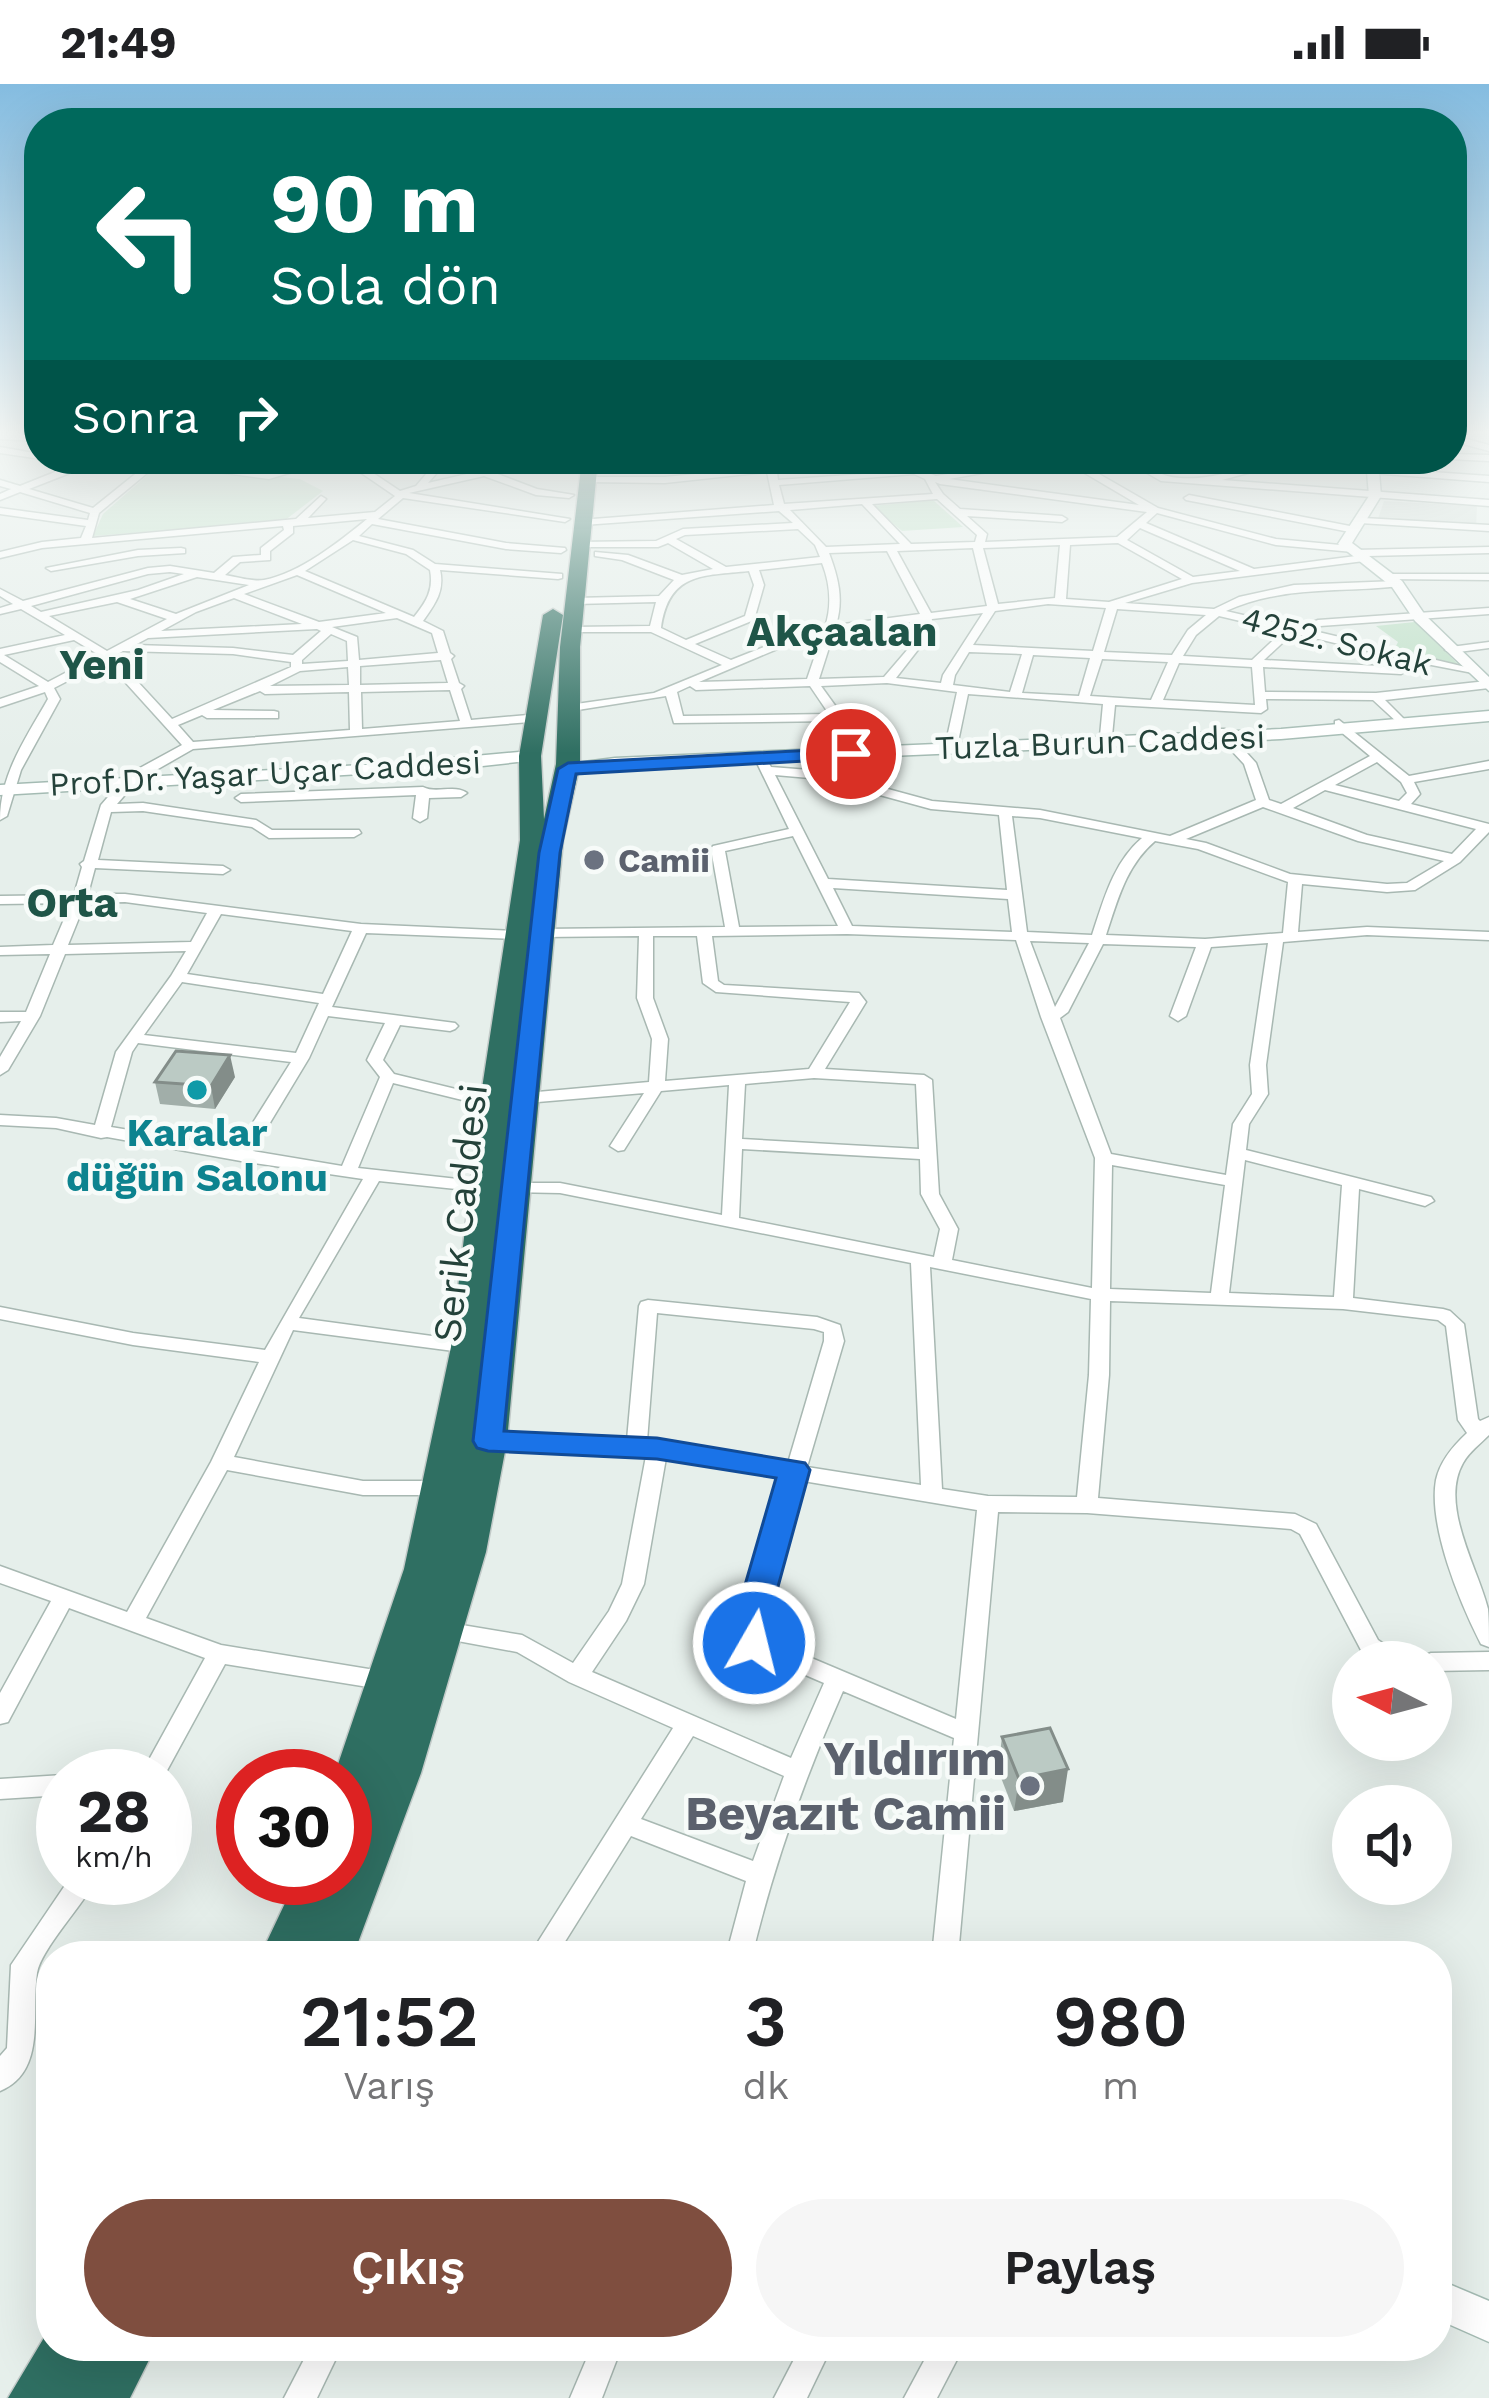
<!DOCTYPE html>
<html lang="tr">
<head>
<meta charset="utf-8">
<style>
	:root { --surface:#fff; --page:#f6f6f6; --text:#202124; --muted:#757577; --accent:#7f4e3f }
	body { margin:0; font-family:"Work Sans",sans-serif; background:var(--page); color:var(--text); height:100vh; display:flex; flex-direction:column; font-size:45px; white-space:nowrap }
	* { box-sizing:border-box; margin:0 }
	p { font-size:39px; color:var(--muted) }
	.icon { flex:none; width:66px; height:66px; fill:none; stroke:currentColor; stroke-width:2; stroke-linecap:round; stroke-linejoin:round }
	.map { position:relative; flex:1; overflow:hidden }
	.drawer { position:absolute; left:36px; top:1857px; width:1416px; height:420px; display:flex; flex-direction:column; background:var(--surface); border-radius:48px; box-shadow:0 12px 48px #0002 }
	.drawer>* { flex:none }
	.guide { position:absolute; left:24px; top:24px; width:1443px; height:366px; border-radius:48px; box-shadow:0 12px 48px #0002; background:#00695c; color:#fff; overflow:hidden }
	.needle { width:78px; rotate:276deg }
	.buttons { position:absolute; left:1332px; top:1557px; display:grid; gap:24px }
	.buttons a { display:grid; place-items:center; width:120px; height:120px; border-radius:50%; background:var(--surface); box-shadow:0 12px 48px #0002; font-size:60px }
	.speed { position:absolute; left:36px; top:1665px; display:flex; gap:24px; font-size:60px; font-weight:700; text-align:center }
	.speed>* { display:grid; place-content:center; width:156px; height:156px; border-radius:50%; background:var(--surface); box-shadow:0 12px 48px #0002; line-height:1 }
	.speed small { font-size:30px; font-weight:400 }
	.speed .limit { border:18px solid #d22; background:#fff; color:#111 }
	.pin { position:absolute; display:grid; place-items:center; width:102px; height:102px; color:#fff; margin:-51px; border:6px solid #fff; border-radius:50%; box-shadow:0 3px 12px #0007 }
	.me { position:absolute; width:132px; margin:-66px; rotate:8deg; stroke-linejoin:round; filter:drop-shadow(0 0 9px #0008) }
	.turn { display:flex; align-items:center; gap:42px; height:252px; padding:0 48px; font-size:54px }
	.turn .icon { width:156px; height:156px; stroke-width:2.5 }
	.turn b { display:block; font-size:84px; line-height:102px }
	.then { display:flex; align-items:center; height:114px; padding:0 48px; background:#0003; gap:24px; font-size:45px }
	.eta { display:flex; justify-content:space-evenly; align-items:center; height:204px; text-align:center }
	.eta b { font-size:72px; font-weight:600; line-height:84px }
	.action { display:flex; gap:24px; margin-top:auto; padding:24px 48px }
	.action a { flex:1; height:138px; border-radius:72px; background:var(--accent); color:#fff; font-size:48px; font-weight:600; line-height:138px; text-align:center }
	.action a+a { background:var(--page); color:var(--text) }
	.status { display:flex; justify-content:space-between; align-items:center; height:84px; padding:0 60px; background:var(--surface); direction:ltr }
	.status svg { height:33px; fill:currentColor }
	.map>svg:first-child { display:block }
	.built { fill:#d4dfda }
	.green { fill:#bfe0c8 }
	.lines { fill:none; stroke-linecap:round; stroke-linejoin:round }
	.street-casing { stroke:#a8b8b2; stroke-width:3 }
	.secondary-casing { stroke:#a4bbb3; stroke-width:3 }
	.highway-casing { stroke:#c2cac8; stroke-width:3 }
	.street { fill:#fff; fill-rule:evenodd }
	.secondary { fill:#fff; fill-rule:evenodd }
	.highway { fill:#2f6f62; fill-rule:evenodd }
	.wall { fill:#a1aea9 }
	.shaded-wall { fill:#838d89 }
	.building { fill:#bbcac4; stroke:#838d89; stroke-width:3 }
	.route { fill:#1a73e8; stroke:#114b97; stroke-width:3 }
	.worship-dot { fill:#6b7280; stroke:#f7fbf9; stroke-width:4.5 }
	.culture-dot { fill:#0f9aa8; stroke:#f7fbf9; stroke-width:4.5 }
	.labels { text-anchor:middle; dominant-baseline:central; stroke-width:9; stroke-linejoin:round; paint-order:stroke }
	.far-street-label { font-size:33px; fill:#24423a; stroke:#f7fbf9 }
	.far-worship-label { font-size:33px; font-weight:bold; fill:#5b616d; stroke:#f7fbf9; text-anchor:start }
	.culture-label { font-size:39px; font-weight:bold; fill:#0d838f; stroke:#f7fbf9 }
	.street-label { font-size:39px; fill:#24423a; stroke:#f7fbf9 }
	.far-district-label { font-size:42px; font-weight:bold; fill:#1f5548; stroke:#f7fbf9 }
	.near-worship-label { font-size:48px; font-weight:bold; fill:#5b616d; stroke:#f7fbf9; text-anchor:end }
</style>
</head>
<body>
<div class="status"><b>21:49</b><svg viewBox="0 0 49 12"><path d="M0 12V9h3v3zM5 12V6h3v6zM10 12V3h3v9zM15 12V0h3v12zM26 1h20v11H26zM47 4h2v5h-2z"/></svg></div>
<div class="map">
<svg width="1489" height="2314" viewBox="0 0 1489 2314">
	<rect width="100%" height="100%" fill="#e6efeb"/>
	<path class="built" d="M1384,417L1477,422L1476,443L1378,435Z"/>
	<g class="green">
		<path d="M159,381L300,395L323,407L284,437L93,452L103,430Z"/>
		<path d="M933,416L963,443L902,447L872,422Z"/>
		<path d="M1415,538L1460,582L1393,568L1398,558L1376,542Z"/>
	</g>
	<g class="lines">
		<defs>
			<g id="street">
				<path d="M0,349L39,351V357L0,355Z"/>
				<path d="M1452,351L1489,361V367L1452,357Z"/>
				<path d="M0,363L39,370V375H54L75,381H146L149,379L136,375H162L269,389L321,375H336L269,395L158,380L99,429L92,454L296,435L321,412L326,415L308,434L375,428L395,412L341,375H352L400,407L416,402L439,375H449L428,399L532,375H549L495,389L537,405L574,411L569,414L536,411L484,392L409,409L570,435L565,438L403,414L378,435L506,459L565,464L566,466L561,469L506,465L372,440L359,452L413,466L435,480L562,490V494L558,495L440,486C445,507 435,520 423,537L443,547L450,569L454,572L451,575L459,599L464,602L461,605L471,636L539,630L543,631V637L193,665L137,697L117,720L143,719L256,736L272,746H359L361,749L354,753L269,754L252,743L143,727L111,728L98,776L223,782L230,786L223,790L95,784L88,810H125L361,840L518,847L525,851L518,855L366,849L332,923L455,939L458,942L455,945L450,947L400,941L383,976L394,990L501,1016L503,1019L495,1024L393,999L358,1084L485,1098L494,1103L485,1108L379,1097L299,1234L469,1257L479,1263L469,1269L293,1246L234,1373L363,1397H444L451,1399L454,1404L451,1409L444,1411H363L227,1386L146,1534L221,1561L387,1588L395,1591L399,1597L395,1603L387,1606L225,1580L164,1692H140L205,1574L69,1524L8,1638L0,1640V1609L51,1517L0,1499V1482L127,1528L211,1378L259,1278L133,1261L0,1235V1223L133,1249L265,1266L363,1095L241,1077L107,1053L101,1054L56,1044L0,1041V1031L56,1034L95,1041L116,968L171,892L186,867L65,870L40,932L8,986L0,991V973L21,937L0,938V928H26L50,870L0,871V863L53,861L71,819L0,820V812L74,811L82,783L80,780L84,777L101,721L127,691L182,661L106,577L54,604L60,615L21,686L7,732L0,736C0,690 26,654 48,615L45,608L0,623V615L39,602L0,578V565L65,551L21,525L0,530V524L13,520L0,512V505L23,517L148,484L170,482L214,489L233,473L261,471V464L284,446L283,442L42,464L0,474V468L42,458L81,454L86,442L0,430V424L88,436L90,429L20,408L0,416V410L11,405L0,402V396L20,402L65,384L41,375L0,369ZM75,387H139L93,424L29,405ZM367,435C339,458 300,489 264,496C253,498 237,493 225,491L240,478L270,476V467L293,449V442ZM353,456L406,470L430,486C434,506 426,518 414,533L305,487ZM170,488L184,490L138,506L41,528L31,522L148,490ZM297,491L386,529L319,538L244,510ZM197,493L249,501L176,530L130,515ZM234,514L302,540L161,547L196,528ZM117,518L167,535L107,567L49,532ZM397,534L432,549L438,569L359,576L357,553L332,543ZM317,545L321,547L293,571L233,564L135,561L148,554ZM331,550L347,557L348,577L302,580V576ZM74,556L99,571L48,598L4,571ZM123,567L233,570L291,578V583L172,635L114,572ZM441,576L448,599L360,601V582ZM348,583L349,601L270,602L300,587ZM450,606L460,637L362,645L361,608ZM260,607L265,610L349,608L350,646L193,658L178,641L202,631L207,634H278V628L274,627L213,626ZM125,818L207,829L191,858L68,861L85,819ZM221,830L352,847L323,910L187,890ZM182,898L319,919L296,969L144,951ZM328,932L385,939L367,976L380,993L342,1082L253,1067L309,974ZM138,959L291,978L237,1064L111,1043L132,968Z"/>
				<path d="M1452,370L1489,371V377L1449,375H1452Z"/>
				<path d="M765,375H775L778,396L907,387L879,375H892L936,392L1038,375H1059L949,395L1139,421L1061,375H1073L1158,424L1276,455L1351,462L1355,466L1489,463V469L1368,472L1369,474L1364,477L1192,499L1125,519L1214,525L1239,513L1294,501L1397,497L1402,500L1401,502C1341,509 1283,501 1226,527L1298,544L1318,536L1489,524V530L1320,542L1310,546L1478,586V590L1421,579L1401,590L1263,583L1265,608L1376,609L1487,597L1489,604L1385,616L1404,635L1398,639L1373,616L1266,615L1267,625L1261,629L1115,621L1112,652L1106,656L1100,652L1103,620L968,610L958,658L952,662L946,658L957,608L887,599L821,602L865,663L859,667L855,666L834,637L674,639L666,612L565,628L563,625L569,621L654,609L722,581L651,548H569L567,546L573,543L650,542L656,518L575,520L570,517L575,514L659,512L674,496L622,476L595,472V468L628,471L682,491L713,485L668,459L658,463H581L576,460L577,458L656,457L683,445L793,439L779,427L583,441L580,440V436L774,421L767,388L665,399L587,398L584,393H665L767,383ZM914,390L925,395L933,410L784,420L779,401ZM935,398L940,400L1147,428L1117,453L985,458L987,450L967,432L1062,438L1067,435L1062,432L960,425L943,410ZM937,415L977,451L975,458L911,460L872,420ZM862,420L900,460L826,463L790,426ZM1157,429L1276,461L1353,468L1356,472L1254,485L1146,439ZM1140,444L1240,487L1193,493L1127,456ZM798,445L815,461L820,473L726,483L676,455L685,451ZM1118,459L1182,495L1109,518L1066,515L1070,461ZM1060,461L1055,514L998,520L983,464ZM973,464L987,522L931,529L897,467ZM887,467L920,530L836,541C844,515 838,493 829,469ZM822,479C830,499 832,522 825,543L774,559L731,576L695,560L754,536L764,501L759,486ZM749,487L754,501L745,532L686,556L661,544C669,488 702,492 749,487ZM1048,520L1106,524L1093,567L973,561L995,527ZM1117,525L1206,531L1188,546L1172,571L1104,568ZM983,529L943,591L941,599L896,594L924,558L932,535ZM1219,532L1283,547L1252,576L1183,572L1196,551ZM921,537L914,558L884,593L819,595L834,548ZM1293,549L1410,577L1399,583L1264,576ZM822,551L807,595L699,598L782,563ZM969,568L1022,570L1010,608L953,601L955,591ZM1033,571L1090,574L1079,612L1022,609ZM1102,575L1168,578L1151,616L1090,612ZM1179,579L1252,583L1255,621L1163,616ZM690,602L696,606L810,602L829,630L683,632L677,608Z"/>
				<path d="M1123,375C1139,375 1146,383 1159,389C1179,398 1206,394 1227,389L1203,375H1215L1235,387L1283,375H1299L1222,396L1489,416V422L1161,397Z"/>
				<path d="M1374,384L1489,392V398L1371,389Z"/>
				<path d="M1189,411L1355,443L1360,446L1355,449L1186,416L1184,414Z"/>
				<path d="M1363,434L1489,441V447L1360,439L1358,437Z"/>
				<path d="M181,464L185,465V469L138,472L51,487L46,484L138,466Z"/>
				<path d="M1390,490H1489V496L1386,495V491Z"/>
				<path d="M1489,558V564L1451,569L1445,566L1451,563Z"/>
				<path d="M1339,636L1409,692L1489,677V685L1414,698L1420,710L1411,720L1489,740V748L1460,778L1415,806L1387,808L1302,800L1298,848L1367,843L1489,848V856L1367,851L1283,858L1266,981L1268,1010L1249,1040L1246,1066L1431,1113L1434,1117L1425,1122L1359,1105L1353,1214L1443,1225L1450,1227L1464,1240L1478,1335L1480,1337L1489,1333V1351C1480,1360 1469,1368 1463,1379C1439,1421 1478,1484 1488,1525C1489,1536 1489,1551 1489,1563L1481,1560C1460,1519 1428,1442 1436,1396C1440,1377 1453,1362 1467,1349L1458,1336L1446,1242L1438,1236L1343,1225L1110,1217L1109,1291L1098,1414L1295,1430L1316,1440L1378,1556L1401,1572L1404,1578H1376L1362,1568L1300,1450L1291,1445L1087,1429L998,1428L958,1872H932L954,1654L843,1607C805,1693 774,1780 752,1872H726L746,1797L631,1752L556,1872H529L673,1644L569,1598L517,1568L436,1553L433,1547L436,1541L444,1538L522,1551L573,1579L609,1527L622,1500L646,1372L488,1364L481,1362L478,1357L481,1352L488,1350L627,1356L639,1222L641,1218L648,1216L817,1233L840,1241L844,1257L807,1383L921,1401L911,1179L560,1109L509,1108L506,1104L509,1100L515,1099H560L722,1131L729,1001L661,1007L624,1066L618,1067L610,1062L644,1009L526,1019L518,1014L526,1009L649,998L652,955L637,914L639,852L542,853L535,849L542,845L725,843L711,765L713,762L789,745L757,679L759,676H767L771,683L822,687L932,717L1040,726L1170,752L1256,716L1244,680L1217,651V645H1225L1256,679L1269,716L1281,720L1370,672L1335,643V637ZM1377,678L1401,698L1407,709L1399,717L1335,701ZM775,691L821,695L931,725L999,731L1007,806L828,795ZM1325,706L1476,745L1452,770L1367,751L1293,724ZM1263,723L1358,757L1444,777L1407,799L1387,800L1290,790L1206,759L1186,755ZM1012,732L1040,734L1142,754C1113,779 1104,815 1092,851L1027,848ZM793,752L838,842L739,843L725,767ZM1155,757L1198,765L1288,798L1283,849L1205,855L1106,851C1118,815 1126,782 1155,757ZM833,804L1008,815L1012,848L852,842ZM847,850L1016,856L1041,933L1095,1074L1092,1204L952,1176L958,1145L939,1110L932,996L924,991L825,985L866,918L859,909L724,901L718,897L712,852ZM653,852H697L703,899L716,908L850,918L809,985L665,997L668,955L653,914ZM1030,857L1089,859L1055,923ZM1268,859L1250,981L1252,1010L1233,1040L1226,1091L1111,1070L1060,934L1068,928L1103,860L1196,863L1170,932L1178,937L1186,932L1211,863ZM814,994L916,1000L919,1065L742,1055L745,1000ZM742,1065L920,1075L921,1110L940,1145L934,1173L739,1134ZM1245,1076L1342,1101L1334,1213L1229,1209ZM1112,1081L1225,1101L1211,1209L1110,1205ZM930,1183L1091,1215L1089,1291L1077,1413L988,1412L942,1405ZM657,1229L814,1245L824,1248V1257L788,1379L647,1357ZM666,1374L784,1393L740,1539L745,1565L824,1599L791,1674L592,1588L626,1537L644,1500ZM803,1397L977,1426L956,1635L764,1554L762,1539ZM693,1652L784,1692L753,1777L641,1735Z"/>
				<path d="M423,703C436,710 455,700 467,709L461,713L429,714L427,734L420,738L413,734L416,711L241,718L235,714L241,710Z"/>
				<path d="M1489,1568V1586L1431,1587V1578H1420L1423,1572L1431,1569Z"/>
				<path d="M63,1691L66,1692H63V1711L0,1715V1695Z"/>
				<path d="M70,1794H97C84,1820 41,1865 37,1889C31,1928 47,1988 0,2007V1972L7,1964L11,1881Z"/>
				<path d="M311,2262H342L317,2314H284Z"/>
				<path d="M592,2262H622L602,2314H570Z"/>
				<path d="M801,2262H832L807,2314H774Z"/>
				<path d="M932,2262H964L937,2314H904Z"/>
			</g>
			<g id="secondary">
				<path d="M1366,375H1378L1381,412L1352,459L1402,497L1425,531L1489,593V607L1415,537L1392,503L1338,460L1369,412Z"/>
				<path d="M1489,627V637L1281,655L615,684L568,690L560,685L568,680L615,674L1281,645Z"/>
				<path d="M530,667L538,672L536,676L464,684L0,711V701L398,679Z"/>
				<path d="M1437,2195L1489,2217V2258L1437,2235Z"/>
			</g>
			<g id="highway">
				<path d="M582,375H598L580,563V680L563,756L507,1357L486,1468L421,1689L353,1872H260L297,1794H345V1770L357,1741L345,1745V1692H334L404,1485L451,1263L481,1011L520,756L519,672L543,531L553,525L563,531L541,672L544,735L556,680L560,563Z"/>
				<path d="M51,2242V2262H156L130,2314H8Z"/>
			</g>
		</defs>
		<use href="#street" class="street-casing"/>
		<use href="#secondary" class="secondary-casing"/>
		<use href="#highway" class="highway-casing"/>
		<use href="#street" class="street"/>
		<use href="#secondary" class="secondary"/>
		<use href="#highway" class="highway"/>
	</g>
	<g class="wall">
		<path d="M235,993L215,1025L160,1020L155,998Z"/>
		<path d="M1002,1653L1063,1718L1014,1727L998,1686Z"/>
	</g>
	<g class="shaded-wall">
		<path d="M230,971L235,993L215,1025L211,1002Z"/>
		<path d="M1068,1685L1063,1718L1014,1727L1019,1695Z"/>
	</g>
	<g class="building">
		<path d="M176,967L230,971L211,1002L155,998Z"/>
		<path d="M1050,1644L1068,1685L1019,1695L1002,1653Z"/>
	</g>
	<linearGradient id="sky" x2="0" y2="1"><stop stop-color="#84bce0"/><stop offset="0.52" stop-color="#f4f8f6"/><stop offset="1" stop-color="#f4f8f6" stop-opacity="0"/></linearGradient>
	<rect width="1489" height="669" fill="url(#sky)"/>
	<path class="route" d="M851,664L858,666V674L576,690L560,769L504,1347L657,1354L805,1379L810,1386L768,1539L771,1559L766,1568L754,1572L741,1568L734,1539L776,1394L657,1375L488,1367L477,1364L473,1357L539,769L558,685L568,679Z"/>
	<g class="worship-dot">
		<circle cx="594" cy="776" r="12"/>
		<circle cx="1030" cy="1702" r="12"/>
	</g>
	<circle class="culture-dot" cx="197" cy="1006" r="12"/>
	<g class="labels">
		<g class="far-street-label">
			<text transform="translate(1337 557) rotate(14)">4252. Sokak</text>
			<text transform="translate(1100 658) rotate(-2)">Tuzla Burun Caddesi</text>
			<text transform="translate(265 689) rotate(-3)">Prof.Dr. Yaşar Uçar Caddesi</text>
		</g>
		<g class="far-worship-label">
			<text x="618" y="776">Camii</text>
		</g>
		<g class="culture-label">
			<text x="197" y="1048">Karalar<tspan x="197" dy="45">düğün Salonu</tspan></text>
		</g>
		<g class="street-label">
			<text transform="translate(460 1129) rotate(-84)">Serik Caddesi</text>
		</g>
		<g class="far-district-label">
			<text x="842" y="547">Akçaalan</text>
			<text x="102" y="580">Yeni</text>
			<text x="72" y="818">Orta</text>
		</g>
		<g class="near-worship-label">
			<text x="1006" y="1674">Yıldırım<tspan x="1006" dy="55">Beyazıt Camii</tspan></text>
		</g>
	</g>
</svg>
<div class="buttons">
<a><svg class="needle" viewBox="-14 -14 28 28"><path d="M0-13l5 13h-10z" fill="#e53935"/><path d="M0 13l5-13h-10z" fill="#757577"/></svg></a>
<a><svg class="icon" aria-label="sound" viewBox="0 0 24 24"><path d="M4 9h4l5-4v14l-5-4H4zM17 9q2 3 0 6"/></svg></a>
</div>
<div class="speed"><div>28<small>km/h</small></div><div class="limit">30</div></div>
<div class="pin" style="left:851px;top:670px;background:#d93025"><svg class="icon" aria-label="arrive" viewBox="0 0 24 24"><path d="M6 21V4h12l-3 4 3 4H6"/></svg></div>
<svg class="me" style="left:754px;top:1559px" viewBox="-20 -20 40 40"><circle r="17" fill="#1a73e8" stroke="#fff" stroke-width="3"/><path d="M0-11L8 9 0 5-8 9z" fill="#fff"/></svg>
<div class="guide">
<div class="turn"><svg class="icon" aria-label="left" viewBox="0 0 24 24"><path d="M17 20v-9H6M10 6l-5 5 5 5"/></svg><div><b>90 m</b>Sola dön</div></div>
<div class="then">Sonra<svg class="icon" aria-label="right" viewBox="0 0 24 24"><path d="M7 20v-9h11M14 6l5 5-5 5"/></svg></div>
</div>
<section class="drawer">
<div class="eta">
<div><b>21:52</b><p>Varış</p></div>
<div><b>3</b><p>dk</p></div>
<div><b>980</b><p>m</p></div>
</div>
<div class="action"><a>Çıkış</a><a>Paylaş</a></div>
</section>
</div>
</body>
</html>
